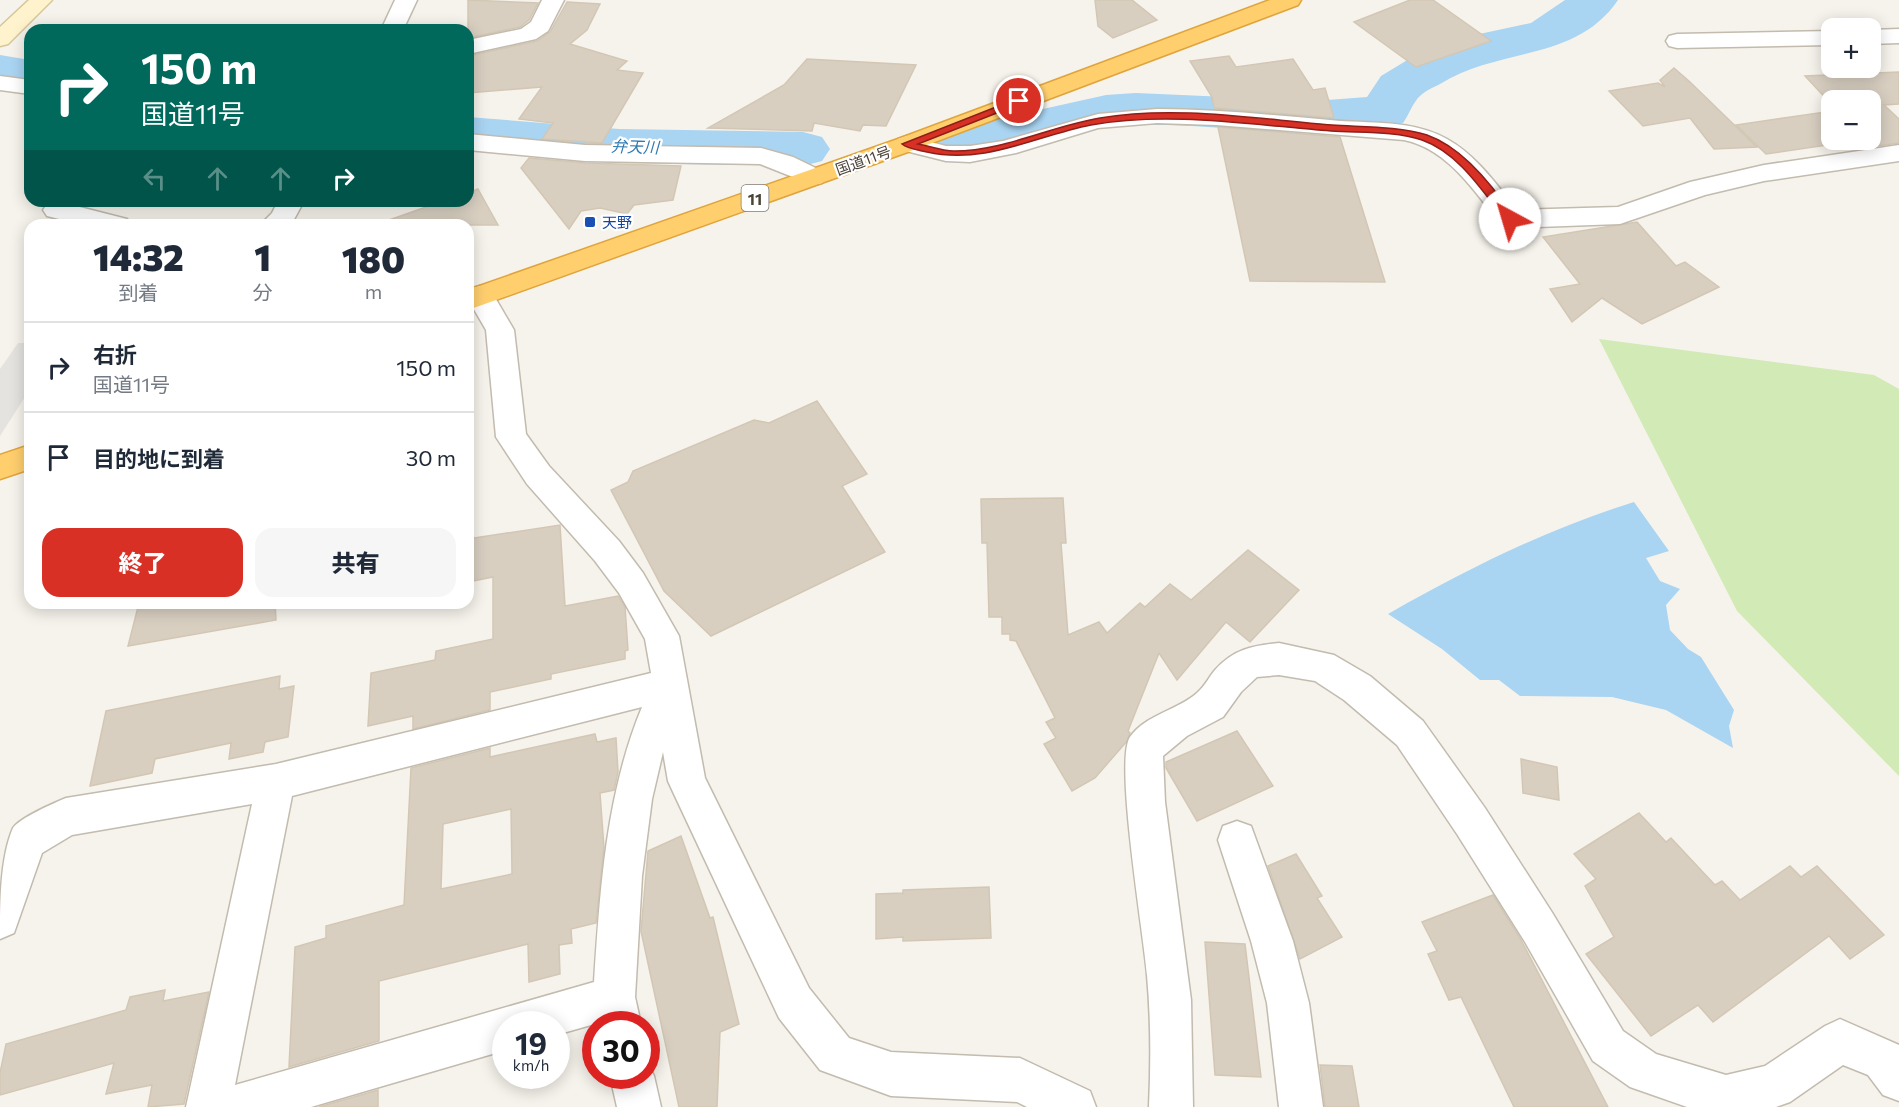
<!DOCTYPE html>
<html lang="ja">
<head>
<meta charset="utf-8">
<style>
	:root { --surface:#fff; --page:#f6f6f7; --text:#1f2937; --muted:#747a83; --line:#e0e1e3; --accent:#d93025 }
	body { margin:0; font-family:Commissioner,"Noto Sans JP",sans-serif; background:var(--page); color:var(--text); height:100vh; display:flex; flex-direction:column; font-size:22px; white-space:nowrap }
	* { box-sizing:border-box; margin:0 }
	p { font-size:20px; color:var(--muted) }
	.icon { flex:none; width:33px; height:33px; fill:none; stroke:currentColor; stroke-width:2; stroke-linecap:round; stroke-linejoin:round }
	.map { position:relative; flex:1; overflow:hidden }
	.sheet { position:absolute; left:24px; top:219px; width:450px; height:390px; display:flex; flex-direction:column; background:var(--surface); border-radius:18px; box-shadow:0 3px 15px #0003 }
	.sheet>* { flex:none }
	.hud { position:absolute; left:24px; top:24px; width:450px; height:183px; border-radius:18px; box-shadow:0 3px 15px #0003; background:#00695c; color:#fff; overflow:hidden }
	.controls { position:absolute; left:1821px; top:18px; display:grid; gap:12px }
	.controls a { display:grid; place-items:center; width:60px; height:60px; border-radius:12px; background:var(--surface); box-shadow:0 3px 15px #0003; font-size:30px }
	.speed { position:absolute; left:492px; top:1011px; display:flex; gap:12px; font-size:30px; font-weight:700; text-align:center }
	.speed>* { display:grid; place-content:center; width:78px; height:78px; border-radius:50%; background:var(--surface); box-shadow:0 3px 15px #0003; line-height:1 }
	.speed small { font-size:15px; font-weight:400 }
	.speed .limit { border:9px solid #d22; background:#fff; color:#111 }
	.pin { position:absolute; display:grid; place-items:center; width:51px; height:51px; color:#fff; margin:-26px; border:3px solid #fff; border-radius:50%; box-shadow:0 2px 6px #0007 }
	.me { position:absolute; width:66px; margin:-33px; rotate:321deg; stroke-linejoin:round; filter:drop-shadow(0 0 4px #0008) }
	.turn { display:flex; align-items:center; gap:21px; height:126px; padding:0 18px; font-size:27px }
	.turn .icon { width:78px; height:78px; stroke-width:2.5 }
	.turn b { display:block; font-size:42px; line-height:51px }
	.lanes { display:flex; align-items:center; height:57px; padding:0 18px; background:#0003; justify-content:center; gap:30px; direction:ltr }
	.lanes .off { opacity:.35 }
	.eta { display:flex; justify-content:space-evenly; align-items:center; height:102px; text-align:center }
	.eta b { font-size:36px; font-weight:800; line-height:42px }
	.action { display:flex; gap:12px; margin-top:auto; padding:12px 18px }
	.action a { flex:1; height:69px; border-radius:18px; background:var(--accent); color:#fff; font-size:24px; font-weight:800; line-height:69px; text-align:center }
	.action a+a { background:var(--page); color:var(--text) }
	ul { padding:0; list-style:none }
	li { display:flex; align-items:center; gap:18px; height:90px; padding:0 18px; border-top:2px solid var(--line) }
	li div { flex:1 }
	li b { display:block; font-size:22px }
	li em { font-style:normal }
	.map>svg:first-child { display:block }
	.green { fill:#d2eab5 }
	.parking { fill:#e5e3e0 }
	.water { fill:#a9d4f2 }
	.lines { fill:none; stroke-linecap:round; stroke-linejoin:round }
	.river { fill:#a9d4f2; fill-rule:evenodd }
	.building { fill:#d8cfc1; stroke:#d3c7b4; stroke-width:1.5; fill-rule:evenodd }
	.street-casing { stroke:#c2bbae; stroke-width:3 }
	.secondary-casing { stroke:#d6c79b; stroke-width:3 }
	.highway-casing { stroke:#e0a43c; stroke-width:3 }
	.street { fill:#fff; fill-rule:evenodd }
	.secondary { fill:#fff3cd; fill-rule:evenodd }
	.highway { fill:#ffcf6e; fill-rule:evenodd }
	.route { fill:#d93025; stroke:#8d1f18; stroke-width:1.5 }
	.transit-dot { fill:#1a4fb4; stroke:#fff; stroke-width:2 }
	.labels { text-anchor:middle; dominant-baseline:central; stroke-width:4.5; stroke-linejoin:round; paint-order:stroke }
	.far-street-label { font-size:15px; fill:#4b4439; stroke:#fff }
	.far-transit-label { font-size:15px; fill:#164399; stroke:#fff; text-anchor:start }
	.far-water-label { font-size:16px; font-style:italic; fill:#2e7ab2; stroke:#fff }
	.shield { fill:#fff; stroke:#817c74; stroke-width:1.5 }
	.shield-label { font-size:16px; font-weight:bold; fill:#4b4439 }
</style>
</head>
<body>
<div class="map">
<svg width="1899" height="1107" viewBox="0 0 1899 1107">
	<rect width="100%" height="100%" fill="#f6f3ec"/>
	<path class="green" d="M1599,339L1874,375L1899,389V776L1737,611Z"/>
	<path class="parking" d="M18,343H30V389L0,436V369Z"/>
	<path class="water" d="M1634,502L1669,551L1646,558L1660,581L1680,589L1666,605L1670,630L1688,649L1701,657L1734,710L1729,726L1733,748L1666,710L1612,697L1520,696L1499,680H1480L1442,649L1388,614C1467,569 1547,529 1634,502Z"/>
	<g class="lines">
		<g class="river">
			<path d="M1565,0H1618C1576,62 1499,47 1440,84C1434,87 1425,91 1420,96C1413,102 1409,115 1403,123C1315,145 1223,122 1134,125C1077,127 1019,147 964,160L945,155L937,143L945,131L1106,95L1136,93L1314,101L1367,97L1381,76L1419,53L1470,36L1531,23Z"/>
			<path d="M0,55L30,60V90L0,85Z"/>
			<path d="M468,117L619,129L803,132L822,137L830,149L822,161L803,166L619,163L468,149Z"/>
		</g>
	</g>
	<g class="building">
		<path d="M468,0L538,3L529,20L520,27L468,38Z"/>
		<path d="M1095,0H1132L1157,20L1113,38L1098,26Z"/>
		<path d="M1410,0H1433L1491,41L1416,67L1354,22Z"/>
		<path d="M567,2L600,4L587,30L570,44L627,61L617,70L643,73L602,143L542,139L553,123L519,119L542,87L468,93V56L537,41L550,32Z"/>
		<path d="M1229,56L1236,67L1293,59L1313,90L1325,88L1334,118L1214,108L1212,97L1190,61Z"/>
		<path d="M807,59L916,65L886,126L863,125L860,131L814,123L812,131L708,128L784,85Z"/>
		<path d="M1674,68L1690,82L1757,147L1714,149L1690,118L1643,126L1609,91L1658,83L1665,87L1660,80Z"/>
		<path d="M1899,72V104L1884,105L1899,119V143L1876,146H1871L1866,140H1870V100H1832V105L1805,76Z"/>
		<path d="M1832,111V140H1861L1766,154L1736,125Z"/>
		<path d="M1218,127L1340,137L1385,282L1250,281Z"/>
		<path d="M529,158L585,163L681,166L673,200L634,205L627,214L600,208L581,211L569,229L521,168Z"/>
		<path d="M478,189L498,225H390L389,220L443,201H468V193Z"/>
		<path d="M1637,222L1676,266L1685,262L1719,287L1642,324L1602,298L1572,322L1550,289L1580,284L1543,237Z"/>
		<path d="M817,401L867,474L842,486L885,552L711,636L664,591L611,490L628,482L633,471L754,420L769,423Z"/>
		<path d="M1063,498L1066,543H1061L1068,635L1099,622L1107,633L1140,603L1145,607L1170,584L1191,600L1248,550L1299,590L1250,642L1226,622L1177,680L1159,653L1128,731L1130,733L1127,741L1095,778L1072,791L1044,744L1056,738L1046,722L1055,718L1016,641L1010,640V634H1002V617H989L987,543H982L981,499Z"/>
		<path d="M560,525L565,606L618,596L625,607L628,650L625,651V659L551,674V679L490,692V710L413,729V716L368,726L371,673L435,660L436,651L493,639V577L468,582V539Z"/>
		<path d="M139,603H275L276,620L128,646Z"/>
		<path d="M280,676L279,689L294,686L288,737L265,742L263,752L229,759L231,743L155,759L152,773L90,786L106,711Z"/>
		<path d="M1237,731L1273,786L1197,821L1166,768V762Z"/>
		<path d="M595,734L597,742L616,738L618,772L614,790L600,793L604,848L596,923L571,929L572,943L559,945L560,974L529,982L528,944L379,981V1041L289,1067L295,947L326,938V926L404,905L411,768L490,748V757ZM511,809L512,874L441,889L443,824Z"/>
		<path d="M1521,759L1557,767L1559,800L1523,793Z"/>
		<path d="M1639,813L1666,842L1671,838L1715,885L1722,881L1740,900L1790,866L1801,877L1817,866L1884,935L1850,959L1829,936L1713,1022L1698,1005L1651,1036L1586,954L1614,937L1585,886L1596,879L1574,854Z"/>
		<path d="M681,836L710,918L713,917L739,1024L720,1032L717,1107H679L641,931L648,851Z"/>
		<path d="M1296,854L1322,896L1317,898L1342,937L1300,959L1268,866Z"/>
		<path d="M989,887L991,938L903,941V937L876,939V894L903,893V890Z"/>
		<path d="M1493,895L1520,938L1608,1107H1514L1461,997L1449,1000L1428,954L1437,951L1422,922Z"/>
		<path d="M1205,942L1245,944L1261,1077L1215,1075Z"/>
		<path d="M165,990L163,1001L209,992L184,1104L148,1107L152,1085L106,1094L114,1063L0,1095V1073L6,1044L126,1010L130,997Z"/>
		<path d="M1320,1065L1352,1066L1359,1107H1325Z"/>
		<path d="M378,1090V1107H319Z"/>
	</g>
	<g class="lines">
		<defs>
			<g id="street">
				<path d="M395,0H417L403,30H381Z"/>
				<path d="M542,0H564L548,31L536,39L468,54V40L521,29L531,22Z"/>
				<path d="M1899,29V43L1870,44V30Z"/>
				<path d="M1832,31V45L1677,48L1669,46L1666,41L1669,36L1677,34Z"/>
				<path d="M0,76L30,80V94L0,90Z"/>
				<path d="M1157,109C1215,109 1272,115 1330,120C1369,124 1412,119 1447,139C1476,155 1497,185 1517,210L1618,207L1690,182L1764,165L1899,145V161L1764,181L1705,195L1620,224L1510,228L1501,225C1475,192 1448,149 1404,140L1216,125L1157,123L1098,128L1016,153L970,162L946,161L898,149L895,144L898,139L907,136L946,146H970L1003,141L1098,114Z"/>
				<path d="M468,134L585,145L761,148L793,157L822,171L826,177L822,183L813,185L760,164L585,161L468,150Z"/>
				<path d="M56,201L127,219L131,225H83L47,216L43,210L47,204Z"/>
				<path d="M278,201H304L291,225H260L272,213Z"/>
				<path d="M480,286L490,289L514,330L526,434L549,466L619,541L643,573L679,636L705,778L809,988L849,1038L891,1052L1020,1058L1090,1091L1096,1107H1027L1017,1102L891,1096L820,1070L779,1018L674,794L668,781L663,752L652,799L642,876L635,997L641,1024L598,1023L556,1035V1024H506V1050L311,1107H186L252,804L72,835L42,853L14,933L0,939C0,905 0,858 13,828C20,818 54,803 66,798L276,764L651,673L645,639L619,593L595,561L527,484L496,437L486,330L468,299L470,289ZM642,707C606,794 600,889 594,982L235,1085L292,796Z"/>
				<path d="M1279,643L1334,655L1370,676L1423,721L1485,808L1553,914L1623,1031L1656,1054L1726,1075L1765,1066L1825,1026L1840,1019L1899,1045V1101L1883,1095L1868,1075L1843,1065L1790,1102L1776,1107H1687L1630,1087L1593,1061L1525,942L1457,834L1397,745L1344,700L1315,681L1279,675L1257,677L1241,692L1223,717L1187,736L1163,756L1165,802L1191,1000L1193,1107H1149C1151,1063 1151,1019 1147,975C1144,936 1114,760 1130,737C1146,714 1181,709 1198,692C1205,686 1209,677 1215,670C1234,649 1252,646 1279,643Z"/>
				<path d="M1237,821L1251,826L1293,941L1309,1003L1323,1107H1279L1267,1003L1251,941L1218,840L1223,826Z"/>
				<path d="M646,1060L654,1076L661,1107H617L610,1076H646Z"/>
			</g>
			<path id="secondary" d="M29,0H52L8,44L0,46V27Z"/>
			<g id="highway">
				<path d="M1270,0H1301L1298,5L916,149L468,310V290L898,139Z"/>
				<path d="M30,445V469L0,479V455Z"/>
			</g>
		</defs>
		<use href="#street" class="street-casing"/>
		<use href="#secondary" class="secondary-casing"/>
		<use href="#highway" class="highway-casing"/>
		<use href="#street" class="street"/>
		<use href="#secondary" class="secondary"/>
		<use href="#highway" class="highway"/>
	</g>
	<path class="route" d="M1019,98L1022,99V103L918,144C929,146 942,151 954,151C1004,151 1051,126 1100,118C1176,105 1256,119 1332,125C1360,127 1400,126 1427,135C1464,148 1494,187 1515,219L1506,221C1483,192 1459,153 1422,140C1395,131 1360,133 1331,131C1252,125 1169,111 1091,125C1035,136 985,165 927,152C919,150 908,149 902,144Z"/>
	<rect class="transit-dot" x="584" y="216" width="12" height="12" rx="3"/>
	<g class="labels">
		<g class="far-street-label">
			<text transform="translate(863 160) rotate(-20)">国道11号</text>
		</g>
		<g class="far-transit-label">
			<text x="602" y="222">天野</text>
		</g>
		<g class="far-water-label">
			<text transform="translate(635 146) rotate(2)">弁天川</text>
		</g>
		<rect class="shield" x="741.5" y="185" width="27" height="26" rx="4.5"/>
		<g class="shield-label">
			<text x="755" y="198">11</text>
		</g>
	</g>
</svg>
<div class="controls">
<a>+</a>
<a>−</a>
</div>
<div class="speed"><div>19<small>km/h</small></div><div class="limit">30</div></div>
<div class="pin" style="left:1019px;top:101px;background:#d93025"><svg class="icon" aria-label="arrive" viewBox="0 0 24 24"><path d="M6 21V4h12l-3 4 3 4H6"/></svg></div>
<svg class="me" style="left:1510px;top:219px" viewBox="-20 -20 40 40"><circle r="19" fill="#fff"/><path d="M0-13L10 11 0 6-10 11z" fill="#d93025"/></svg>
<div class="hud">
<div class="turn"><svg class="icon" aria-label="right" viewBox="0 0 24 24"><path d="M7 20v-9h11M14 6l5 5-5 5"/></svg><div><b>150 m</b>国道11号</div></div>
<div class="lanes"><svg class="icon off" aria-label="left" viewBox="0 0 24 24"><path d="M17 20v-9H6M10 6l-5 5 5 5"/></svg><svg class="icon off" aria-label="ahead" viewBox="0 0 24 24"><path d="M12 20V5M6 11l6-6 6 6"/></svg><svg class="icon off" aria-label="ahead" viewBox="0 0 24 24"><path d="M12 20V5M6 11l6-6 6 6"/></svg><svg class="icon" aria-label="right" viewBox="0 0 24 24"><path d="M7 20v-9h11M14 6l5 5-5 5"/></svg></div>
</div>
<section class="sheet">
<div class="eta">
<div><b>14:32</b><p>到着</p></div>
<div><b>1</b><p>分</p></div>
<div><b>180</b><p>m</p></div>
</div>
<ul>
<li><svg class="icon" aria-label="right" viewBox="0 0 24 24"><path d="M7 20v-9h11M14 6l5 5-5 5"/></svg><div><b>右折</b><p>国道11号</p></div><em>150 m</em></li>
<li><svg class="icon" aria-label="arrive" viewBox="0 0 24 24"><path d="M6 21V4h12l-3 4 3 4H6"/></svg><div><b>目的地に到着</b></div><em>30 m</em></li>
</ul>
<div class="action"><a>終了</a><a>共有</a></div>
</section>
</div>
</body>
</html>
